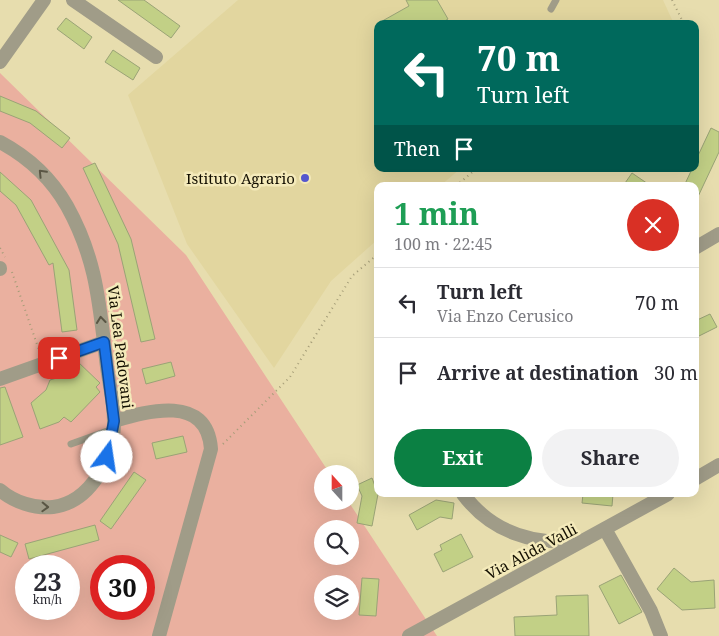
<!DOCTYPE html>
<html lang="en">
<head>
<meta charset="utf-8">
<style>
	:root { --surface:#fff; --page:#f2f2f3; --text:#2b2b33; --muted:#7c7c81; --line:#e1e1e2; --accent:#0b8043 }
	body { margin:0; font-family:"Noto Serif",serif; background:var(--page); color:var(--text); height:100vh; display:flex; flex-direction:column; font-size:19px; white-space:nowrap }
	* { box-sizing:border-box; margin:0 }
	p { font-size:16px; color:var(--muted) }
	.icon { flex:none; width:28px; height:28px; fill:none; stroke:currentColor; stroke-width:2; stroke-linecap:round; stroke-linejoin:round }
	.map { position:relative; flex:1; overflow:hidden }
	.sheet { position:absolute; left:374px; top:182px; width:325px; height:315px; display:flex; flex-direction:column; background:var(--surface); border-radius:10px; box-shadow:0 5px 20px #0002 }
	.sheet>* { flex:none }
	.top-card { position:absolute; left:374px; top:20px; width:325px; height:152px; border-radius:10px; box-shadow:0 5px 20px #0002; background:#00695c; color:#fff; overflow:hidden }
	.needle { width:32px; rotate:339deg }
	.buttons { position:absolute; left:314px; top:465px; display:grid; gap:10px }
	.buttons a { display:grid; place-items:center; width:45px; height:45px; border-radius:50%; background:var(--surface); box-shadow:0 5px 20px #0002; font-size:25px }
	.speed { position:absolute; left:15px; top:555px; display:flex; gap:10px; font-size:25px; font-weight:700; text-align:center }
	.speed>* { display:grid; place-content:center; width:65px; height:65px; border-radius:50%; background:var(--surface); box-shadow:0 5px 20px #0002; line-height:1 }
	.speed small { font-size:12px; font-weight:400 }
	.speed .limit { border:8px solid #d22; background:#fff; color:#111 }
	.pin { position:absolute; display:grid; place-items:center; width:42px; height:42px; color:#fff; margin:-21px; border-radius:10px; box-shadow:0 2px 8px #0006 }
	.me { position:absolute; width:55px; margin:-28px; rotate:14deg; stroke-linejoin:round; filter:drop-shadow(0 0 4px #0008) }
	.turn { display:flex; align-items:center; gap:18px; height:105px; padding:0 20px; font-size:22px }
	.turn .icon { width:65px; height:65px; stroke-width:2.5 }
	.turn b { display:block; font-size:35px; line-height:42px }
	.then { display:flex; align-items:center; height:48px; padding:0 20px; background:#0003; gap:10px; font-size:19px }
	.round { display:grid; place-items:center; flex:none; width:52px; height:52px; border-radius:26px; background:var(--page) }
	.overview { display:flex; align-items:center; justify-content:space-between; height:85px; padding:0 20px }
	h1 { font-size:30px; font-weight:700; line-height:38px; color:#1e9e55 }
	.primary-button { display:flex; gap:10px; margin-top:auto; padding:10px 20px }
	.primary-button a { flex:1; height:58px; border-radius:30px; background:var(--accent); color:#fff; font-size:20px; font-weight:700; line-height:58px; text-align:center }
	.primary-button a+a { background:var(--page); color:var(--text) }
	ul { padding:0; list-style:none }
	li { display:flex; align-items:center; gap:15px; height:70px; padding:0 20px; border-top:1px solid var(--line) }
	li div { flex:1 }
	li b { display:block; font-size:19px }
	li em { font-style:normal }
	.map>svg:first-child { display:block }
	.built { fill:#e2d69f }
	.green { fill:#eab09f; fill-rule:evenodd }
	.building { fill:#c2d086; stroke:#9aa376 }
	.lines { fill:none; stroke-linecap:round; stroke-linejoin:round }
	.path { stroke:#a49c77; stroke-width:2; stroke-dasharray:1 4; stroke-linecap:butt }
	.service { stroke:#a09c88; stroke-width:7 }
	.minor { stroke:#a09c88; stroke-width:14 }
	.oneway { stroke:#5a5644 }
	.route-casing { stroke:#114b97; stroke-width:12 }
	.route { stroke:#1a73e8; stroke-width:9 }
	.poi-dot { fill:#5557ce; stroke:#f4eaba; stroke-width:2 }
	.labels { text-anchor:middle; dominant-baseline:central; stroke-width:5; stroke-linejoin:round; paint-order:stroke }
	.poi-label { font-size:15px; fill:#130f01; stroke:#f4eaba; text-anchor:end }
	.street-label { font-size:15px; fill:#130f01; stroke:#f4eaba }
</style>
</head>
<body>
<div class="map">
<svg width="719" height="636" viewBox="0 0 719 636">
	<rect width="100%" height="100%" fill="#e7ddae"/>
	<path class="built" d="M238,0H663L674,24H378V169H460L440,186H378L377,240L331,281L274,368L187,244L128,95Z"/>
	<path class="green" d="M0,73L186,255L330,474H322V501H348L437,636H0ZM322,529H350V556H322ZM26,566H69V609H26ZM101,566H144V609H101ZM322,584H350V611H322Z"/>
	<g class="building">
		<path d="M118,0H144L180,26L171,38Z"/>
		<path d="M406,0H437L448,19L440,24H377L409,6Z"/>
		<path d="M66,18L92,37L84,49L57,29Z"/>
		<path d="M113,50L140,68L133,80L105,62Z"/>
		<path d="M0,96L36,111L70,138L62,148L30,123L0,111Z"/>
		<path d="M711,128L719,132V152L695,203V186H684L692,169H695V162Z"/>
		<path d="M95,163L131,239L155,339L141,342L118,244L83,168Z"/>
		<path d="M0,172L31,200L69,270L77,330L62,332L53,263L49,265L16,205L0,191Z"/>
		<path d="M632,173L651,186H623Z"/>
		<path d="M710,314L717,327L695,338V321Z"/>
		<path d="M77,361L100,383L96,387L100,392L71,422L64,417L59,422L40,429L31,403L46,390L50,380L60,377Z"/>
		<path d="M171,362L175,376L146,384L142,369Z"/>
		<path d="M5,387L23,437L0,445V388Z"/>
		<path d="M183,436L187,452L156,459L152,443Z"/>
		<path d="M134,472L146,480L111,529L100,521Z"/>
		<path d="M372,478L378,494L372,526L357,523L362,496L357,485Z"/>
		<path d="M583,494H613L612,506L582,503Z"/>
		<path d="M436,500L454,503L452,519L440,517L417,530L409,515Z"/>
		<path d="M95,525L99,540L29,559L25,544Z"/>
		<path d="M461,534L473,557L443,572L434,554L442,550L440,545Z"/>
		<path d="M0,535L18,543L11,557L0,552Z"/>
		<path d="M674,568L691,582L714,580L715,608L682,610L657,589Z"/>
		<path d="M621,575L642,612L619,624L599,586Z"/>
		<path d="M362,578L379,579L376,616L359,615Z"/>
		<path d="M588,595L589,636H515L514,617L557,615L556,596Z"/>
	</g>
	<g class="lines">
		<g class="path">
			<path d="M672,0L684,24"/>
			<path d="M456,186L476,169"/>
			<path d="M0,248L5,257"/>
			<path d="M12,272L40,353"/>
			<path d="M223,444L290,377L352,276L378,254"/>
		</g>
		<g class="service">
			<path d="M551,9L556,0"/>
			<path d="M71,444L113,429"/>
		</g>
		<g class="minor">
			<path d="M73,0L156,57"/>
			<path d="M0,62L44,0"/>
			<path d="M0,142C28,157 51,178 67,206C96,258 99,301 106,359C108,379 114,401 114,422C114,458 91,502 53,507C35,509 14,502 0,490"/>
			<path d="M695,248L719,234"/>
			<path d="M0,268V269"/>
			<path d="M0,379L104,342"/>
			<path d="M114,421C148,411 207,394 211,449L159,636"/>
			<path d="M695,479L719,465"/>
			<path d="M463,494C491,532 533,545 579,541"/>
			<path d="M605,529L651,611L661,636"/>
			<path d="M409,636L668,494"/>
		</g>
	</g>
	<defs><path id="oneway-chevron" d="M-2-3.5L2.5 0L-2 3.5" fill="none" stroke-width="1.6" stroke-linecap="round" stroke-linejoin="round" transform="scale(1.25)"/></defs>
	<g class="oneway">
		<use href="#oneway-chevron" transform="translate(42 173) rotate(-134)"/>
		<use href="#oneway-chevron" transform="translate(101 320) rotate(-96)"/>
		<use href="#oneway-chevron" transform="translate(45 507) rotate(2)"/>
	</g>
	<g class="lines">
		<defs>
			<path id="route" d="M59,358L104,342L114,421L107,457"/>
		</defs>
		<use href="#route" class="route-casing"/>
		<use href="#route" class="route"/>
	</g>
	<circle class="poi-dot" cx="305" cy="178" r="5"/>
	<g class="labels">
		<g class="poi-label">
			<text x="295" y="178">Istituto Agrario</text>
		</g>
		<g class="street-label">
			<text transform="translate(121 347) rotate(83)">Via Lea Padovani</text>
			<text transform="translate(531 551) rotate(-28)">Via Alida Valli</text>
		</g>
	</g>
</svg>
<div class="buttons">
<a><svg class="needle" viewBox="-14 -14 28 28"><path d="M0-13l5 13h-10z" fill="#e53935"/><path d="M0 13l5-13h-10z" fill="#7c7c81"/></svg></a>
<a><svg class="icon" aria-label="search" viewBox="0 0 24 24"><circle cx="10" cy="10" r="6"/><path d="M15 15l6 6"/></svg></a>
<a><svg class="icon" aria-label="layers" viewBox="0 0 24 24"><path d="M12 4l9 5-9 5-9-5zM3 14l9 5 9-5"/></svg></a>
</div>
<div class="speed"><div>23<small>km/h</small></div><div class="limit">30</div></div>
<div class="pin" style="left:59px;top:358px;background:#d93025"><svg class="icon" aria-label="arrive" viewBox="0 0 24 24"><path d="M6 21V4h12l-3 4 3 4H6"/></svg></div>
<svg class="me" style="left:107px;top:457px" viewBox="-20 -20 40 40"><circle r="19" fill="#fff"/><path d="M0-13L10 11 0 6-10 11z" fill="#1a73e8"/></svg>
<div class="top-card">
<div class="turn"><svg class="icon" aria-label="left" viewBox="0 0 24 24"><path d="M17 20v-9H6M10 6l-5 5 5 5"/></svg><div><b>70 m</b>Turn left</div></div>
<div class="then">Then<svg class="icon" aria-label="arrive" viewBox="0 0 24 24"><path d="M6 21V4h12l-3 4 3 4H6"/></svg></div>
</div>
<section class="sheet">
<div class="overview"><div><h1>1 min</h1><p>100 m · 22:45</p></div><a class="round" style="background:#d93025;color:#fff"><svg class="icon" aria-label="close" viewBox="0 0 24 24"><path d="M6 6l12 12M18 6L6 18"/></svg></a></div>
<ul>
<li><svg class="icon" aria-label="left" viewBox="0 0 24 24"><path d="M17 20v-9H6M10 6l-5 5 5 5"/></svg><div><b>Turn left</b><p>Via Enzo Cerusico</p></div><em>70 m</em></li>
<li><svg class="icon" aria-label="arrive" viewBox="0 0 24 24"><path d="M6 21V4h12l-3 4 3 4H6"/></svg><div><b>Arrive at destination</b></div><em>30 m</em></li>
</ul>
<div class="primary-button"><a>Exit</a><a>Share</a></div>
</section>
</div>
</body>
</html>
